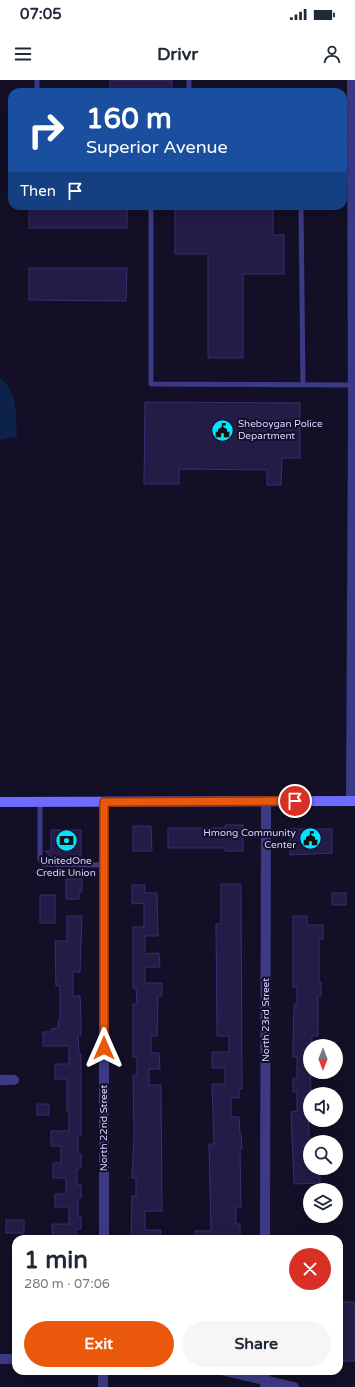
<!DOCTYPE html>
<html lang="en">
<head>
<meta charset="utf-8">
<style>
	:root { --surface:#fff; --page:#f6f6f7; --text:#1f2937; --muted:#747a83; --accent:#ea580c }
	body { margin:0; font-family:"Varela Round",sans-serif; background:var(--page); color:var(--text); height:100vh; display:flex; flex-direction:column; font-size:15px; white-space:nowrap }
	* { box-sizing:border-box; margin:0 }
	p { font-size:13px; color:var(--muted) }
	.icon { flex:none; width:22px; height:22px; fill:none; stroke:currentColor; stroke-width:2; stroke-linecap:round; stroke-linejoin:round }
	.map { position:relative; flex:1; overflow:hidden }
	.panel { position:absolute; left:12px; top:1155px; width:331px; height:140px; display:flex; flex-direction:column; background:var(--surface); border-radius:12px; box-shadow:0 4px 16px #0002 }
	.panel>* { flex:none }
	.top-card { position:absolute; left:8px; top:8px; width:339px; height:122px; border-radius:12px; box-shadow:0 4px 16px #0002; background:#1a4fa0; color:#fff; overflow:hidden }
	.needle { width:26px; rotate:180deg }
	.controls { position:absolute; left:303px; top:959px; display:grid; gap:8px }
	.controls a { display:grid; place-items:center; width:40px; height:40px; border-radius:50%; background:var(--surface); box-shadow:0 4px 16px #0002; font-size:20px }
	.pin { position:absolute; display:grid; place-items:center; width:34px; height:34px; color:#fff; margin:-17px; border:2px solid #fff; border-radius:50%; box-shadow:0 1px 4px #0007 }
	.me { position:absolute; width:44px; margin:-22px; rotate:0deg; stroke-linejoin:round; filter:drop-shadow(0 0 3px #0008) }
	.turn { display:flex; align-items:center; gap:14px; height:84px; padding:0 12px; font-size:18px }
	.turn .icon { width:52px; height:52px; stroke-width:2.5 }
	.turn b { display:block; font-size:28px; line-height:34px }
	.then { display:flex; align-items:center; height:38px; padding:0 12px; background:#0003; gap:8px; font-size:15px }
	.round { display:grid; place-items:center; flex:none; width:42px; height:42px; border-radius:21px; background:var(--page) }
	.summary { display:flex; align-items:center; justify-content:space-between; height:68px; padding:0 12px }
	h1 { font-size:24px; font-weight:700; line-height:30px }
	.cta { display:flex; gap:8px; margin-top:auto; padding:8px 12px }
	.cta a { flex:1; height:46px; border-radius:24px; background:var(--accent); color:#fff; font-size:16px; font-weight:700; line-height:46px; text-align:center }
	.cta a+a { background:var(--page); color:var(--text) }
	.status { display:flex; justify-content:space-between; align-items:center; height:28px; padding:0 20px; background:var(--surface); direction:ltr }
	.status svg { height:11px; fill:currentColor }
	header { display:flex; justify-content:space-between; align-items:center; height:52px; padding:0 12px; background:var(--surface); font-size:18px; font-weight:700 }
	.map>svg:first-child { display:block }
	.water { fill:#0c2248 }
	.building { fill:#241b47; stroke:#3b2d73 }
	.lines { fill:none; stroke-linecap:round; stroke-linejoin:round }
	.lane { stroke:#3d3a85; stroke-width:5 }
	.street { stroke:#3d3a85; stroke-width:10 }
	.secondary { stroke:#6f6bff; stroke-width:10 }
	.route-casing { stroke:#983908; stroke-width:10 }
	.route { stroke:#ea580c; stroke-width:7 }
	.labels { text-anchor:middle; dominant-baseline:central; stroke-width:4; stroke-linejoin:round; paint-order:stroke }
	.poi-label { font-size:10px; fill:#d9d4ff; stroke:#130f26; text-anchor:start }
	.street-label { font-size:10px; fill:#d9d4ff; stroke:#130f26 }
</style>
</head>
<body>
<div class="status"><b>07:05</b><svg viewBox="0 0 49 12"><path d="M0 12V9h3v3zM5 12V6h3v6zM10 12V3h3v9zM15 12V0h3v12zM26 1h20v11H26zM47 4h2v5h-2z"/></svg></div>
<header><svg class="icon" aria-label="menu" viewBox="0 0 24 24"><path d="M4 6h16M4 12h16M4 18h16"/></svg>Drivr<svg class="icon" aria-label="person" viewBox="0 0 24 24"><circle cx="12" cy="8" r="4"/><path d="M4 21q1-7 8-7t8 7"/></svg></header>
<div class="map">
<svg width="355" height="1307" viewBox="0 0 355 1307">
	<rect width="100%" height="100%" fill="#130f26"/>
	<path class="water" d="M0,298C18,311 16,336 17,357L0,360Z"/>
	<g class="building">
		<rect x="110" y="0" width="62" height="12"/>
		<rect x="29" y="126" width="98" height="22"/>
		<path d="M175,126H273V155H284V194H243V278H208V174H175Z"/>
		<path d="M29,188H127L126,221L29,220Z"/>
		<path d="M145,322L300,323V378H282L281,405H267V390L179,389V404H144Z"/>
		<path d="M225,745H243V771H225V768H168V748H225Z"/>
		<path d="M133,746H151L152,771H133Z"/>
		<path d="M290,749H332V773L290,775Z"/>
		<path d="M51,750H81V781L54,780L45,771H51Z"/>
		<path d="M66,799H82V812H79V819H66Z"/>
		<path d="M221,804H241L242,1009H239V1018H231V1037H239L240,1054H241L242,1069H240L241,1127H236V1144H240V1157H235V1159H195V1151H211L209,1064H214L212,1004H225V988H212V972H229V956H217L216,844H221Z"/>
		<path d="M132,805H145V813H157L158,856H145V874L159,873L160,887H145V903H162V916H158L157,956H151V973H159L160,989H149V1005H161L162,1131H145V1150H161L160,1159H137V1156H131L132,1116H136V1098H132L134,1055L133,995H137V977H133V924H137L136,908H133V847H144V823L132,824Z"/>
		<rect x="332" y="813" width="14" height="12"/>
		<rect x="40" y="815" width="15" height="28"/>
		<path d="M67,836H82L80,892H73V916H80L81,937V955H78L79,974H81V1056H78V1074H81V1088H77V1105H81V1118H78V1137H81V1149H76L77,1159H53L52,1144H69V1127H55V1114H66V1098H53V1083H61V1066H51V1051H69V1031H67V999H55V984H69V966H43V952H51V949L58,948V941H60V906H56L55,861H67Z"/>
		<path d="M293,836H307V845H323V859H319V902H321V916H318V956H312V966H310L311,1014L310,1023H308L310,1088H320V1103L294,1104L291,1032L297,1031V1012H293V998H297V977H293V964L294,924H297V907H293Z"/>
		<rect x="37" y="1024" width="12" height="11"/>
		<rect x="6" y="1140" width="18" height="13"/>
		<rect x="339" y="1222" width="16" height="59"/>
	</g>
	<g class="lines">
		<g class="lane">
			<path d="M37,12V0"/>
			<path d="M189,12V0"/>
			<path d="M343,61H352"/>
			<path d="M343,97H352"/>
			<path d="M151,126V304L353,305"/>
			<path d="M301,126L303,305"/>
			<path d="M40,722V779L43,784L104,785"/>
		</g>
		<g class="street">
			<path d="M351,721L353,342L352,0"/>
			<path d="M0,1000H14"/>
			<path d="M104,1159V722"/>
			<path d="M265,1159L266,722"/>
			<path d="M0,1279H16"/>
			<path d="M225,1291L294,1307"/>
			<path d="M103,1307V1291"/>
			<path d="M265,1307V1291"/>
		</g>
		<path class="secondary" d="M0,722L355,721"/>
	</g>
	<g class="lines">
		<defs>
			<path id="route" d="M104,968V722L295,721"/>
		</defs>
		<use href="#route" class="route-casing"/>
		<use href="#route" class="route"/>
	</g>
	<defs>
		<symbol id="civic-disc" viewBox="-11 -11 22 22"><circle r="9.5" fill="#00e5ff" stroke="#130f26"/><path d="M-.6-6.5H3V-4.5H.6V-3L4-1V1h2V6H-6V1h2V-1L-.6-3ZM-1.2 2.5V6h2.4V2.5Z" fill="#111"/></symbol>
		<symbol id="bank-disc" viewBox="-11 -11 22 22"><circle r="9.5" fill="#00e5ff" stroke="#130f26"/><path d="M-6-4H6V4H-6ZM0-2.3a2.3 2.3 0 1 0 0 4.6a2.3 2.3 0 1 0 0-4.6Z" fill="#111"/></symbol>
	</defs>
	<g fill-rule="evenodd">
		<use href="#civic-disc" x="210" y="338" width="25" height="25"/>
		<use href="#civic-disc" x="298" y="746" width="25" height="25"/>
		<use href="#bank-disc" x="54" y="748" width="25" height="25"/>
	</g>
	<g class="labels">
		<g class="poi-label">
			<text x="238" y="344">Sheboygan Police<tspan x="238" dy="12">Department</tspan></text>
			<text x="296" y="753" text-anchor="end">Hmong Community<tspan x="296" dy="12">Center</tspan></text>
			<text x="66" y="781" text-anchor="middle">UnitedOne<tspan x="66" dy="12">Credit Union</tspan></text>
		</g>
		<g class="street-label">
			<text transform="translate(266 940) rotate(-90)">North 23rd Street</text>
			<text transform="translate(104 1048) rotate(-90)">North 22nd Street</text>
		</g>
	</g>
</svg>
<div class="controls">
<a><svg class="needle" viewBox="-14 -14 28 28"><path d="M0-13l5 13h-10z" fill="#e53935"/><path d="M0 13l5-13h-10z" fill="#747a83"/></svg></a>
<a><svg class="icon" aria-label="sound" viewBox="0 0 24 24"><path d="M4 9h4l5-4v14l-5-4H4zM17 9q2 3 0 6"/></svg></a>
<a><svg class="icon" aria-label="search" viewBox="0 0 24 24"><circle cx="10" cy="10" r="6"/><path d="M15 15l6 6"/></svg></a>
<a><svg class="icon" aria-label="layers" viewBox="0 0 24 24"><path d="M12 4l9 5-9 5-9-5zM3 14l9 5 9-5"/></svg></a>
</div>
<div class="pin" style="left:295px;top:721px;background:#d93025"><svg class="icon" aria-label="arrive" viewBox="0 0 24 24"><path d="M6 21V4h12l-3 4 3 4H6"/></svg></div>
<svg class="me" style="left:104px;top:968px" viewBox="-20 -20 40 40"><path d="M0-17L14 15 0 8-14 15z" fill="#ea580c" stroke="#fff" stroke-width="4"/></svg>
<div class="top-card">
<div class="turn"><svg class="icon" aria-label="right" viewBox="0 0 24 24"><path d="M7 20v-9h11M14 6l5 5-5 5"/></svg><div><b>160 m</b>Superior Avenue</div></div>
<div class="then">Then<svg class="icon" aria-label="arrive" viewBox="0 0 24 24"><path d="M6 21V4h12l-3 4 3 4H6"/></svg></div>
</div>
<section class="panel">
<div class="summary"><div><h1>1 min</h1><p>280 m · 07:06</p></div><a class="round" style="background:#d93025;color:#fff"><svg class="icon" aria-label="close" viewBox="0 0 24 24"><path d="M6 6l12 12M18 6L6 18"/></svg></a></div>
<div class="cta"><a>Exit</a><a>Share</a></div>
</section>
</div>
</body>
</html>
